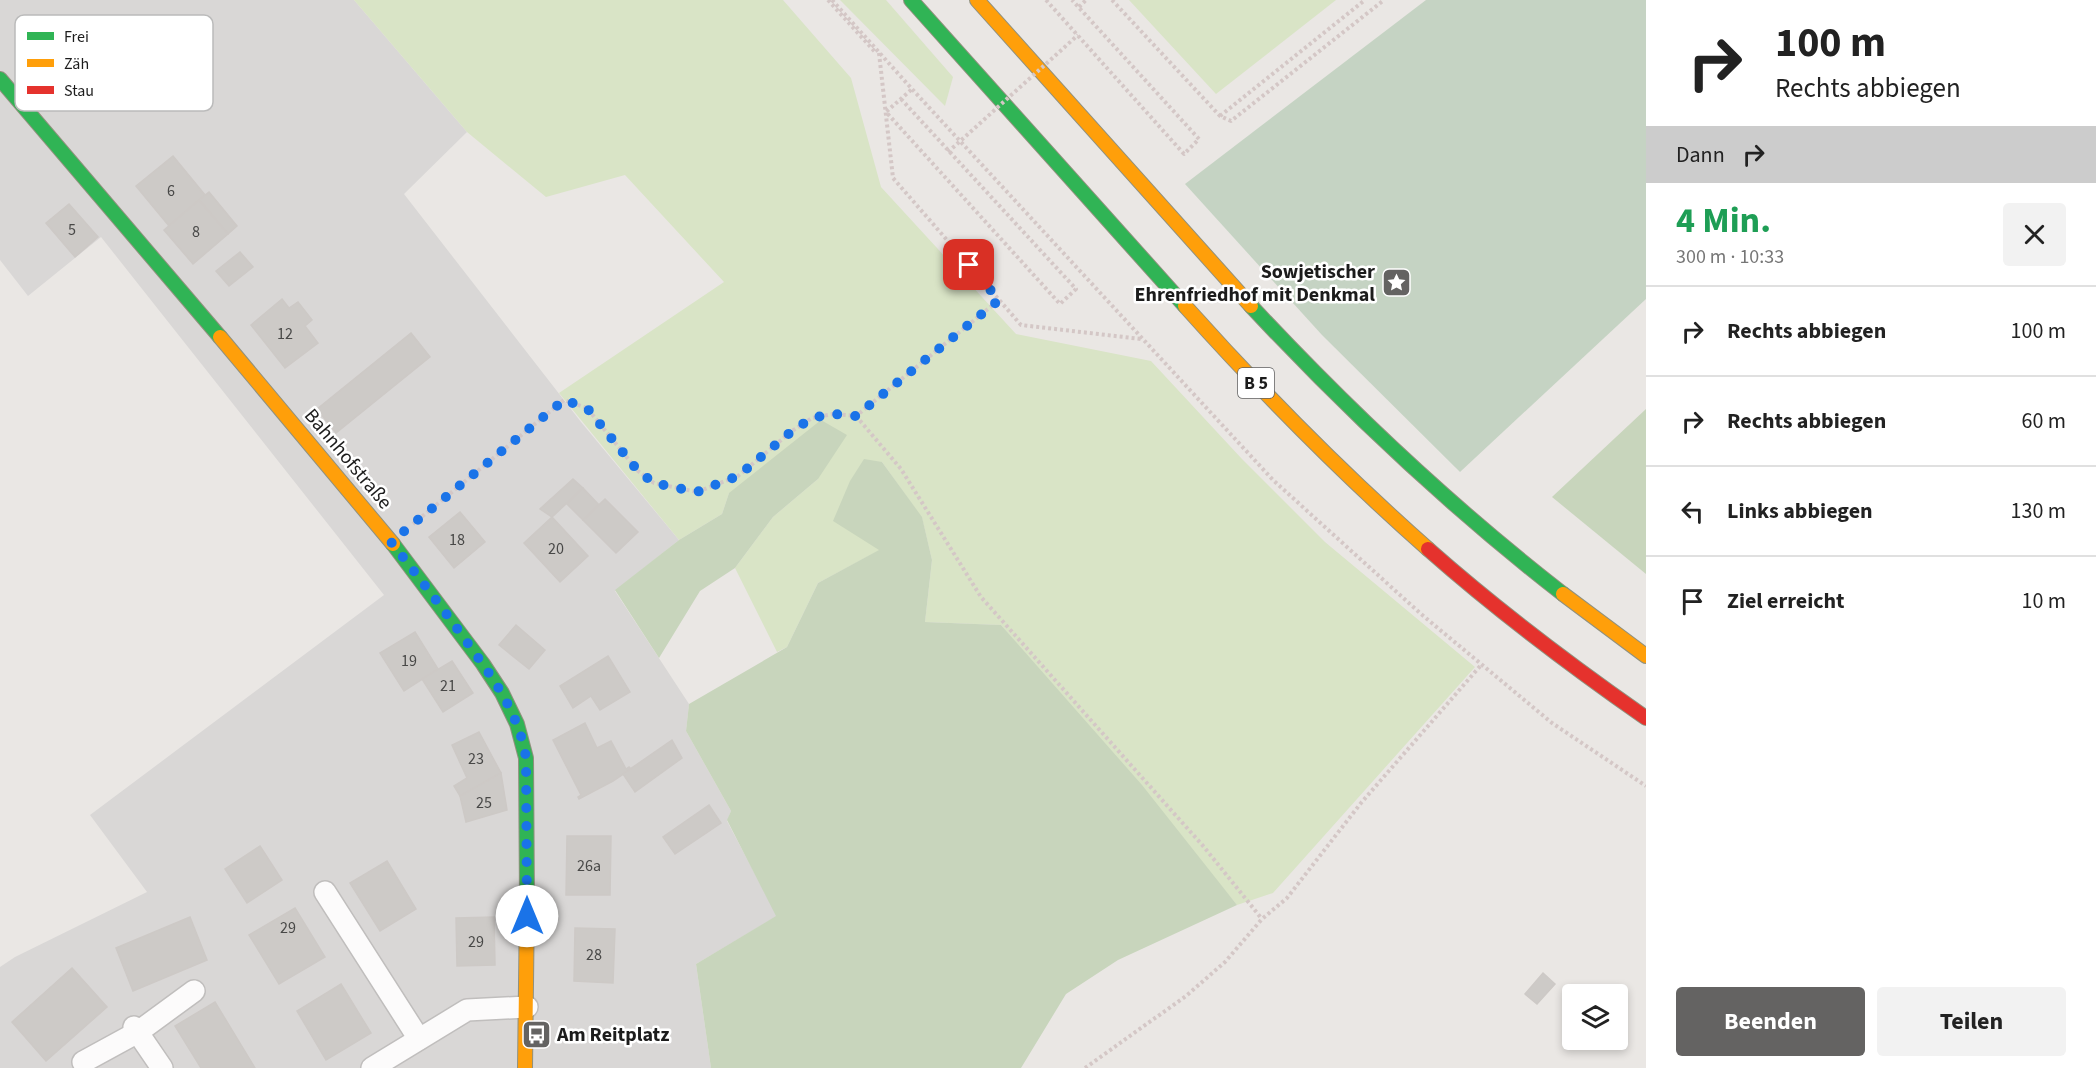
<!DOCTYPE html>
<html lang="de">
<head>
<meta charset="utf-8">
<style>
	:root { --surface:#fff; --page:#f2f2f2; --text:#222; --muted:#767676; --line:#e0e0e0; --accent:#646362 }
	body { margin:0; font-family:"Source Sans 3",sans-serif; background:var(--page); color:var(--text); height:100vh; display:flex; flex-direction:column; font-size:22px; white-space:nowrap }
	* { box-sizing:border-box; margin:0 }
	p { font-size:20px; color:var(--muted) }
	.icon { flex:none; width:33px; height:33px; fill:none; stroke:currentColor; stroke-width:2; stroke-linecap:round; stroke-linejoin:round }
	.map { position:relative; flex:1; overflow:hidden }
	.details { display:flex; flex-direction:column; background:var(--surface); width:450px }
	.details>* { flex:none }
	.top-card { background:#fff; color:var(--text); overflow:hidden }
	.controls { position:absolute; left:1562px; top:984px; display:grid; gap:12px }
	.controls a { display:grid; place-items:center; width:66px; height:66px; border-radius:6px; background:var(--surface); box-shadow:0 3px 9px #0003; font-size:30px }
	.pin { position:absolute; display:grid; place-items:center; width:51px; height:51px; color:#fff; margin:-26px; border-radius:12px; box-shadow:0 3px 9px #0006 }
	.me { position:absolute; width:66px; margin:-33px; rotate:0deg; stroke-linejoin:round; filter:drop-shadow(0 0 4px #0008) }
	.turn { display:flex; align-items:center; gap:21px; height:126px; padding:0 30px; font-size:27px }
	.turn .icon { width:78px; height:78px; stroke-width:2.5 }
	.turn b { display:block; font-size:42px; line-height:51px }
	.then { display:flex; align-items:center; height:57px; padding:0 30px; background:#0003; gap:12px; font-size:22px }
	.round { display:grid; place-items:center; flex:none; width:63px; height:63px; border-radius:6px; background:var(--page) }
	.overview { display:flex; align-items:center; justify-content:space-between; height:102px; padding:0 30px }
	h1 { font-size:36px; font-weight:700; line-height:45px; color:#1e9e55 }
	.primary-button { display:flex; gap:12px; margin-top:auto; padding:12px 30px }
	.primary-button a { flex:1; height:69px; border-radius:6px; background:var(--accent); color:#fff; font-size:24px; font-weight:700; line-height:69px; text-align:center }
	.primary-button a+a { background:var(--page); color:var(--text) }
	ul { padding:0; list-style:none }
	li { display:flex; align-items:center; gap:18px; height:90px; padding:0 30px; border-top:2px solid var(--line) }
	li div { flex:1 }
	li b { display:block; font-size:22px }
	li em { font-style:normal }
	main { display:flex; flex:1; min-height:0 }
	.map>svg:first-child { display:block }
	.residential { fill:#d9d7d6 }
	.grass { fill:#d9e4c6 }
	.forest { fill:#c8d5bc }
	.cemetery { fill:#c5d3c3 }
	.building { fill:#cdcac7; stroke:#cdc9c6; stroke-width:1.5 }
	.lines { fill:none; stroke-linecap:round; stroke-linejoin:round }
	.street-casing { stroke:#c0bebd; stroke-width:24 }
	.fast-casing { stroke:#91917e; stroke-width:16 }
	.slow-casing { stroke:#91917e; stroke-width:16 }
	.jam-casing { stroke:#91917e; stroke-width:16 }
	.path { stroke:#d4c7c6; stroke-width:4; stroke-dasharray:3 3; stroke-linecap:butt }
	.street { stroke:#fcfbfb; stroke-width:21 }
	.fast { stroke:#30b455; stroke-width:14 }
	.slow { stroke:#ff9f0a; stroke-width:14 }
	.jam { stroke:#e5322d; stroke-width:14 }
	.path-bridge { stroke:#d4c7c6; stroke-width:4; stroke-dasharray:3 3; stroke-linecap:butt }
	.route { stroke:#1a73e8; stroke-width:10; stroke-dasharray:0 18 }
	.labels { text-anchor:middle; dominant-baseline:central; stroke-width:5; stroke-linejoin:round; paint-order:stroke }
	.number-label { font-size:16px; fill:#484847 }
	.shield { fill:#fff; stroke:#606060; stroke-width:1.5 }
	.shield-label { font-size:18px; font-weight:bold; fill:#1c1c1c }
	.poi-label { font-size:20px; font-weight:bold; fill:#1c1c1c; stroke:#fff; text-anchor:end }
	.street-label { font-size:20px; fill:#1c1c1c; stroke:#fff }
	.key { fill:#fff; stroke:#bbb; stroke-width:1.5 }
	.key-label { font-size:16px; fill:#1c1c1c }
</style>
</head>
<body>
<main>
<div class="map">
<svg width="1646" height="1068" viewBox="0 0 1646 1068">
	<rect width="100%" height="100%" fill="#eae7e4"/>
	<path class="residential" d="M0,0H354L467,132L404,194L581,422L679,540L615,591L689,704L686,731L731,811L727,821L777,916L696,964L711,1068H0V967L15,957L147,892L90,815L384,595L101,237L28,296L0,260Z"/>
	<g class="grass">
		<path d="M354,0H783L851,78L881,187L1016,334L1151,361L1242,459L1325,542L1475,667L1273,893L1237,905L1001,625L925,622L932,560L922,518L882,462L880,550L818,583L787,647L777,652L735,568L773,517L818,479L729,493L722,514L679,540L559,393L724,282L625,175L546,197L467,132Z"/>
		<path d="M840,0H886L953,77L945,106Z"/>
		<path d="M1129,0H1336L1216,94Z"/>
	</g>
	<g class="forest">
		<path d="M1646,409V574L1552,497Z"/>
		<path d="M821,420L847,435L818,479L773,517L735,568L700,591L659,658L615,590L679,540L722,514L729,493Z"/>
		<path d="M864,459L882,462L922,517L932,560L925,622L1001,625L1142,785L1237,905L1118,960L1066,994L1021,1068H711L696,964L776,916L727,820L731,811L686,731L689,704L787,647L818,583L879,550L833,521L850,481Z"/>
	</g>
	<path class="cemetery" d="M1426,0H1646V299L1460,472L1322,335L1185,184Z"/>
	<g class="building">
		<path d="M173,156L205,195L169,226L136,186Z"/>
		<path d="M209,192L237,226L228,234L199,200Z"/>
		<path d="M199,200L228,234L193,264L164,230Z"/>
		<path d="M69,204L98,237L75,257L46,223Z"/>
		<path d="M240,252L253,267L229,286L216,271Z"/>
		<path d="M282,299L289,308L298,302L312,320L305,326L318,343L285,368L251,325Z"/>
		<path d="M411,333L430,357L336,433L317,409Z"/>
		<path d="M573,479L583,488L552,517L540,509Z"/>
		<path d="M583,488L599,505L583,520L567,504Z"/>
		<path d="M605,499L638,532L616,553L583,520Z"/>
		<path d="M460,512L485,542L454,568L429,537Z"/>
		<path d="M552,517L588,556L560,582L524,543Z"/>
		<path d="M516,625L545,650L529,669L499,645Z"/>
		<path d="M415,632L438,669L404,691L380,653Z"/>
		<path d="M608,656L630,692L600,710L591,696L573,708L560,686Z"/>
		<path d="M452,661L473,693L443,712L422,679Z"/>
		<path d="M585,723L597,748L611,741L626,769L629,767L631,769L613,781L579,799L578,797L581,795L553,740Z"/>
		<path d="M479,732L501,773L460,796L454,786L467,778L452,745Z"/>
		<path d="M672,740L682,758L635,792L623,774Z"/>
		<path d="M501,773L507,810L466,822L460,796Z"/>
		<path d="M709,805L721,823L675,854L663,837Z"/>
		<path d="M567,836H611L610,895H566Z"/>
		<path d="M260,846L282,880L247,903L225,869Z"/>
		<path d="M387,861L416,909L380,931L350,883Z"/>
		<path d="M295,908L325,957L279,984L249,935Z"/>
		<path d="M190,917L207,960L133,991L116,948Z"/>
		<path d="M494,917L495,965L457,966L456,918Z"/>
		<path d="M575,928L615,929L613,983L574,981Z"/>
		<path d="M72,968L107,1007L46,1061L12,1022Z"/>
		<path d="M1543,973L1555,984L1537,1004L1525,994Z"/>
		<path d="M341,984L371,1033L326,1060L297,1011Z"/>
		<path d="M215,1002L255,1068H201L175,1026Z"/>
	</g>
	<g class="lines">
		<defs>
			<g id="street">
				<path d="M325,892L419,1039"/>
				<path d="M134,1027L162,1068"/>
				<path d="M83,1062L138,1032L194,991"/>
				<path d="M372,1068L467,1010L527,1007"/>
			</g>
			<g id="fast">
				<path d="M911,0L1185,306"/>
				<path d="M0,79L220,337"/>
				<path d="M1251,306C1348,410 1451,507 1563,594"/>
				<path d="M393,544L483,664L502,693L517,724L526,758L527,900"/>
			</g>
			<g id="slow">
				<path d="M977,0L1251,306"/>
				<path d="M1185,306C1261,391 1342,473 1428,549"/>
				<path d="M220,337L393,544"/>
				<path d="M1563,594L1646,656"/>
				<path d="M525,1068L527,900"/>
			</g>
			<path id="jam" d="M1428,549C1497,610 1570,665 1646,718"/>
		</defs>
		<use href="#street" class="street-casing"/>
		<use href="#fast" class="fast-casing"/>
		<use href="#slow" class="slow-casing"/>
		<use href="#jam" class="jam-casing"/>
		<g class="path">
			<path d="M828,0L876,53"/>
			<path d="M832,0L912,89L1273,480L1421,614L1552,723L1646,786"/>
			<path d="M1046,0L1184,154L1199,139L1072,0"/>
			<path d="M1112,0L1220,116L1231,121L1384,0"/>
			<path d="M1079,7L1086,0"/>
			<path d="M879,53L893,178L1021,325L1141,339"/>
			<path d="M901,99L1076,289L1060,304L886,112L912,89"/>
			<path d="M1220,116L1365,0"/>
			<path d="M856,416L901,469L981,597L1204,847L1262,919"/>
			<path d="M413,524L564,400L587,408L638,471L654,483L697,492L738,476L792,431L812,418L833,414L856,416L999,300"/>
			<path d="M1085,1068L1186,996L1225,962L1262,919L1287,898L1361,803L1482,664"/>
		</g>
		<use href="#street" class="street"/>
		<use href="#fast" class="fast"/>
		<use href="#slow" class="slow"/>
		<use href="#jam" class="jam"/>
		<path class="path-bridge" d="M948,152L1078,35"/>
	</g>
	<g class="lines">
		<path class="route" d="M527,916L526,758C519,714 495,681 469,645C444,610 418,576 391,542L564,400L587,408L638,471L654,483L697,492L738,476L792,431L812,418L833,414L856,416L999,300L969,265"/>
	</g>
	<defs>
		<symbol id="sight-square" viewBox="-11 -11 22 22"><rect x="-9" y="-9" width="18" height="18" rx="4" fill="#646362" stroke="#fff"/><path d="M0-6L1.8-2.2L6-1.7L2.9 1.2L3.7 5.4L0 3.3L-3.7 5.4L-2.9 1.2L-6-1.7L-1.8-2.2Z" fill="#fff"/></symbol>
		<symbol id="bus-square" viewBox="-11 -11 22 22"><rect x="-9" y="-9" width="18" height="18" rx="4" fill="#646362" stroke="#fff"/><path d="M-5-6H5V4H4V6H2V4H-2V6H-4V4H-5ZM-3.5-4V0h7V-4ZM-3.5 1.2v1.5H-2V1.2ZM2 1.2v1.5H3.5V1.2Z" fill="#fff"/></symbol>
	</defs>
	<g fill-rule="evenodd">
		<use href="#sight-square" x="1380" y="266" width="33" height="33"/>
		<use href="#bus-square" x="520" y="1018" width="33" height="33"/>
	</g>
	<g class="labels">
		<g class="number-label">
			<text x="171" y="191">6</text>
			<text x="72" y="230">5</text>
			<text x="196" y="232">8</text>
			<text x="285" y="334">12</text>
			<text x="457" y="540">18</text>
			<text x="556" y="549">20</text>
			<text x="409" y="661">19</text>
			<text x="448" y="686">21</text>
			<text x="476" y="759">23</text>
			<text x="484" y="803">25</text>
			<text x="589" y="866">26a</text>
			<text x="288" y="928">29</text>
			<text x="476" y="942">29</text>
			<text x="594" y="955">28</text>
		</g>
		<rect class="shield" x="1238" y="368" width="36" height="30" rx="4.5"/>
		<g class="shield-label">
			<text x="1256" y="383">B 5</text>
		</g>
		<g class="poi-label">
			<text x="1375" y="272">Sowjetischer<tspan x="1375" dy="23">Ehrenfriedhof mit Denkmal</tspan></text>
			<text x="557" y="1035" text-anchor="start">Am Reitplatz</text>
		</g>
		<g class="street-label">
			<text transform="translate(348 459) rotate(50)">Bahnhofstraße</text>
		</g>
	</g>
	<rect x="15" y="15" width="198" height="96" rx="9" class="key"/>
	<rect x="27" y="32" width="27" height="8" fill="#30b455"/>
	<rect x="27" y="59" width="27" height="8" fill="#ff9f0a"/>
	<rect x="27" y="86" width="27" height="8" fill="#e5322d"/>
	<g class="key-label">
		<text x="64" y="42">Frei</text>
		<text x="64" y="69">Zäh</text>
		<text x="64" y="96">Stau</text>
	</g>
</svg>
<div class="controls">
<a><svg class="icon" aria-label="layers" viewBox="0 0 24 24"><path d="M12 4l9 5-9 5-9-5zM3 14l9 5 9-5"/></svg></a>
</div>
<div class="pin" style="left:969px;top:265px;background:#d93025"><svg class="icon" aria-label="arrive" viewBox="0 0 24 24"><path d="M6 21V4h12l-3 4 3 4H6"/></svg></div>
<svg class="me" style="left:527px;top:916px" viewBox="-20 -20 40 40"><circle r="19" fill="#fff"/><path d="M0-13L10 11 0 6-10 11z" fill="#1a73e8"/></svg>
</div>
<section class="details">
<div class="top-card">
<div class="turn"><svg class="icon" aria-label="right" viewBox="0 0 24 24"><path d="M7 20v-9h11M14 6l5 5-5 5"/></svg><div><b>100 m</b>Rechts abbiegen</div></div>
<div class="then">Dann<svg class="icon" aria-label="right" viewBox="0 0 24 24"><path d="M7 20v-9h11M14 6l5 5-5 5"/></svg></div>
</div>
<div class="overview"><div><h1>4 Min.</h1><p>300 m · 10:33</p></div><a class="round"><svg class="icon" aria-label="close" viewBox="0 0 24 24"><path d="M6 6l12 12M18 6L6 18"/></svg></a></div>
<ul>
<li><svg class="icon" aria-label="right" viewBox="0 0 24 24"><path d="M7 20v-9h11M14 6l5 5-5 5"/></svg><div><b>Rechts abbiegen</b></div><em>100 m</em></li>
<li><svg class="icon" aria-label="right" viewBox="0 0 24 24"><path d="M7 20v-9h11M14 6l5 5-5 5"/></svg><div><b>Rechts abbiegen</b></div><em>60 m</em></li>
<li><svg class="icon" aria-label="left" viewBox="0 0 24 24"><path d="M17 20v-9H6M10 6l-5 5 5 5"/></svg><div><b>Links abbiegen</b></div><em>130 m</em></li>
<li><svg class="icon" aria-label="arrive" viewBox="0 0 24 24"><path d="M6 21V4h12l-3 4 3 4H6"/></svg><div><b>Ziel erreicht</b></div><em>10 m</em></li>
</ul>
<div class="primary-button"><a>Beenden</a><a>Teilen</a></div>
</section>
</main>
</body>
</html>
